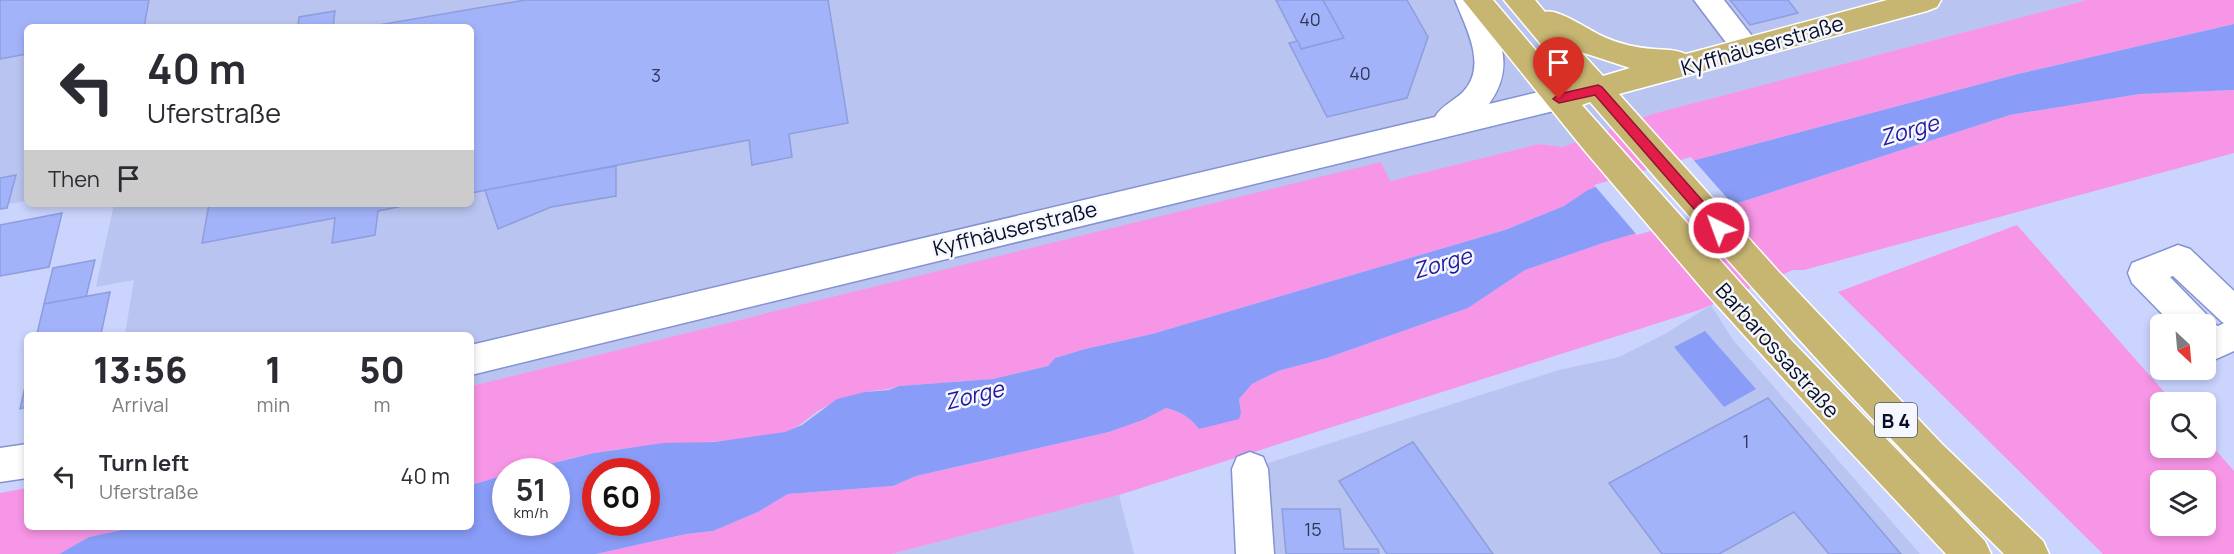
<!DOCTYPE html>
<html lang="en">
<head>
<meta charset="utf-8">
<style>
	:root { --surface:#fff; --page:#f7f7f7; --text:#2b2b33; --muted:#7c7c81 }
	body { margin:0; font-family:Manrope,sans-serif; background:var(--page); color:var(--text); height:100vh; display:flex; flex-direction:column; font-size:22px; white-space:nowrap }
	* { box-sizing:border-box; margin:0 }
	p { font-size:20px; color:var(--muted) }
	.icon { flex:none; width:33px; height:33px; fill:none; stroke:currentColor; stroke-width:2; stroke-linecap:round; stroke-linejoin:round }
	.map { position:relative; flex:1; overflow:hidden }
	.panel { position:absolute; left:24px; top:332px; width:450px; height:198px; display:flex; flex-direction:column; background:var(--surface); border-radius:9px; box-shadow:0 3px 9px #0003 }
	.panel>* { flex:none }
	.banner { position:absolute; left:24px; top:24px; width:450px; height:183px; border-radius:9px; box-shadow:0 3px 9px #0003; background:#fff; color:var(--text); overflow:hidden }
	.needle { width:39px; rotate:154deg }
	.fabs { position:absolute; left:2150px; top:314px; display:grid; gap:12px }
	.fabs a { display:grid; place-items:center; width:66px; height:66px; border-radius:9px; background:var(--surface); box-shadow:0 3px 9px #0003; font-size:30px }
	.speed { position:absolute; left:492px; top:458px; display:flex; gap:12px; font-size:30px; font-weight:700; text-align:center }
	.speed>* { display:grid; place-content:center; width:78px; height:78px; border-radius:50%; background:var(--surface); box-shadow:0 3px 9px #0003; line-height:1 }
	.speed small { font-size:15px; font-weight:400 }
	.speed .limit { border:9px solid #d22; background:#fff; color:#111 }
	.pin { position:absolute; display:grid; place-items:center; width:51px; height:51px; color:#fff; margin:-62px -26px; border-radius:50% 50% 50% 0; rotate:-45deg; box-shadow:0 0 6px #0007 }
	.pin .icon { rotate:45deg }
	.me { position:absolute; width:66px; margin:-33px; rotate:318deg; stroke-linejoin:round; filter:drop-shadow(0 0 4px #0008) }
	.turn { display:flex; align-items:center; gap:21px; height:126px; padding:0 24px; font-size:27px }
	.turn .icon { width:78px; height:78px; stroke-width:2.5 }
	.turn b { display:block; font-size:42px; line-height:51px }
	.then { display:flex; align-items:center; height:57px; padding:0 24px; background:#0003; gap:12px; font-size:22px }
	.eta { display:flex; justify-content:space-evenly; align-items:center; height:102px; text-align:center }
	.eta b { font-size:36px; font-weight:800; line-height:42px }
	ul { padding:0; list-style:none }
	li { display:flex; align-items:center; gap:18px; height:84px; padding:0 24px }
	li div { flex:1 }
	li b { display:block; font-size:22px }
	li em { font-style:normal }
	.map>svg:first-child { display:block }
	.built { fill:#b9c4f0 }
	.green { fill:#f795e6; fill-rule:evenodd }
	.water { fill:#899df8; fill-rule:evenodd }
	.pier { fill:#cad4fd }
	.building { fill:#a3b3f9; stroke:#8e9ddd; stroke-width:1.5 }
	.lines { fill:none; stroke-linecap:round; stroke-linejoin:round }
	.minor-casing { stroke:#8392d2; stroke-width:3 }
	.major-casing { stroke:#fff; stroke-width:3 }
	.minor { fill:#fff; fill-rule:evenodd }
	.major { fill:#c7b672; fill-rule:evenodd }
	.route { fill:#e11d48; stroke:#92132f; stroke-width:1.5 }
	.labels { text-anchor:middle; dominant-baseline:central; stroke-width:5; stroke-linejoin:round; paint-order:stroke }
	.number-label { font-size:18px; fill:#30375a }
	.shield { fill:#f5f7fe; stroke:#505466; stroke-width:1.5 }
	.shield-label { font-size:20px; font-weight:bold; fill:#0a0e25 }
	.street-label { font-size:21px; fill:#0a0e25; stroke:#f5f7fe }
	.water-label { font-size:22px; font-style:italic; fill:#25169e; stroke:#f5f7fe }
</style>
</head>
<body>
<div class="map">
<svg width="2234" height="554" viewBox="0 0 2234 554">
	<rect width="100%" height="100%" fill="#cad4fd"/>
	<g class="built">
		<path d="M0,0H2087L1652,114L1563,147L1539,144L1390,181L1380,163L471,386V334H125L134,280L96,287L114,204H471V27H27V201L0,205Z"/>
		<path d="M1711,305L1733,340L1920,554H1255L1250,469L1559,370L1619,357L1665,334Z"/>
		<path d="M1119,495L1134,554H891Z"/>
	</g>
	<g class="green">
		<path d="M2087,0H2234V24L2018,74L1602,185L1564,206L1505,230L1152,334L1085,349L1055,358L1048,366L993,379L899,386C887,391 876,389 863,393C851,396 837,402 825,407C809,415 800,429 782,433C720,446 657,441 595,453C565,458 536,471 506,471L505,475L471,485V386L1381,162L1390,181L1539,144L1563,147L1652,114Z"/>
		<path d="M2234,90V153L1804,270H1793L1699,310L1119,495L891,554H596L686,534L713,531L758,512L788,494L893,486L916,476L1109,432L1143,420L1166,408C1181,412 1190,417 1200,429L1241,413L1239,399L1252,384L1278,371L1327,358L1468,308L1525,270L1603,243L1738,203L2010,115L2140,94Z"/>
		<path d="M2017,225L2173,402H2160V447H2205V438L2234,471V554H2103L1838,292ZM2160,480H2205V525H2160Z"/>
		<path d="M27,488V526L136,527L89,537L59,554H0V493Z"/>
	</g>
	<g class="water">
		<path d="M2234,24V90L2140,94L2010,115L1738,203L1603,243L1525,270L1468,308L1327,358L1278,371L1252,384L1239,399L1241,413L1239,419L1199,429C1190,417 1181,412 1166,408L1143,420L1109,432L916,476L893,486L788,494L758,512L713,531L686,534L596,554H59L89,537L136,527L471,526V485L505,475L506,522H556V471H521L594,453L663,443L714,442L785,432L802,425L837,399L865,392L889,390L899,386L993,379L1048,366L1055,358L1085,349L1152,334L1505,230L1564,206L1588,190L1602,185L2018,74ZM596,471H646V522H596Z"/>
		<path d="M1705,331L1756,389L1724,407L1674,347Z"/>
	</g>
	<path class="pier" d="M1691,157L1735,207L1637,235L1594,185Z"/>
	<g class="building">
		<path d="M0,0H149L144,27H27V54L0,59Z"/>
		<path d="M525,0H828L848,123L789,134L792,157L752,165L749,140L471,193V27H367Z"/>
		<path d="M1276,0H1323L1344,38L1301,49Z"/>
		<path d="M1323,0H1407L1428,37L1407,98L1327,117L1289,43L1298,41L1301,49L1344,38Z"/>
		<path d="M1730,0H1788L1798,13L1750,25Z"/>
		<path d="M335,11L333,27H298L299,17Z"/>
		<path d="M616,166V196L551,207L498,229L485,190Z"/>
		<path d="M16,175L7,208L0,209V178Z"/>
		<path d="M209,204H413L378,211L375,235L332,243L335,218L202,243Z"/>
		<path d="M62,213L49,267L0,276V225Z"/>
		<path d="M95,260L86,297L44,304L53,268Z"/>
		<path d="M110,292L101,334H37L44,304Z"/>
		<path d="M27,378V407L20,409Z"/>
		<path d="M1768,398L1901,554H1829L1794,512L1719,554H1662L1609,483Z"/>
		<path d="M1413,442L1493,554H1387L1339,481Z"/>
		<path d="M1282,509H1340L1344,549H1378L1379,554H1286Z"/>
	</g>
	<g class="lines">
		<defs>
			<g id="minor">
				<path d="M1455,0H1483C1500,38 1516,66 1489,104L1559,87L1570,91L1574,99L1570,107L471,375V345L1435,117C1441,106 1455,100 1463,92C1488,66 1466,28 1455,0Z"/>
				<path d="M1694,0H1724L1762,49L1757,57L1747,60L1737,57Z"/>
				<path d="M2178,245L2190,249L2234,291V351L2214,360L2205,357V324H2172L2132,283L2128,273L2132,263ZM2173,276L2222,322L2224,323L2218,326L2210,322L2206,314L2170,277Z"/>
				<path d="M27,444V478L0,482V448Z"/>
				<path d="M1250,452L1263,457L1268,469L1274,554H1236L1232,469L1237,457Z"/>
			</g>
			<path id="major" d="M1463,0H1493L1567,87L1574,84L1504,0H1535L1545,12C1558,8 1590,31 1604,37C1620,44 1636,48 1654,49C1665,50 1675,49 1686,54L1887,0H1941L1937,7L1927,11L1619,94L1778,271L1942,444L2043,541L2049,554H2004C1858,410 1724,257 1590,102L1582,105L1792,341L1985,541L1991,554H1946L1831,431L1706,293L1585,151ZM1581,52L1630,68L1603,76Z"/>
		</defs>
		<use href="#minor" class="minor-casing"/>
		<use href="#major" class="major-casing"/>
		<use href="#minor" class="minor"/>
		<use href="#major" class="major"/>
	</g>
	<path class="route" d="M1598,85L1602,87L1723,224L1725,228L1723,232H1714L1595,95L1559,103L1553,99L1559,94Z"/>
	<g class="labels">
		<g class="number-label">
			<text x="1310" y="19">40</text>
			<text x="1360" y="73">40</text>
			<text x="656" y="75">3</text>
			<text x="1746" y="441">1</text>
			<text x="1313" y="529">15</text>
		</g>
		<rect class="shield" x="1875" y="403" width="42" height="34" rx="4.5"/>
		<g class="shield-label">
			<text x="1896" y="420">B 4</text>
		</g>
		<g class="street-label">
			<text transform="translate(1762 45) rotate(-16)">Kyffhäuserstraße</text>
			<text transform="translate(1015 228) rotate(-14)">Kyffhäuserstraße</text>
			<text transform="translate(1778 350) rotate(48)">Barbarossastraße</text>
		</g>
		<g class="water-label">
			<text transform="translate(1909 130) rotate(-16)">Zorge</text>
			<text transform="translate(1442 263) rotate(-16)">Zorge</text>
			<text transform="translate(974 395) rotate(-14)">Zorge</text>
		</g>
	</g>
</svg>
<div class="fabs">
<a><svg class="needle" viewBox="-14 -14 28 28"><path d="M0-13l5 13h-10z" fill="#e53935"/><path d="M0 13l5-13h-10z" fill="#7c7c81"/></svg></a>
<a><svg class="icon" aria-label="search" viewBox="0 0 24 24"><circle cx="10" cy="10" r="6"/><path d="M15 15l6 6"/></svg></a>
<a><svg class="icon" aria-label="layers" viewBox="0 0 24 24"><path d="M12 4l9 5-9 5-9-5zM3 14l9 5 9-5"/></svg></a>
</div>
<div class="speed"><div>51<small>km/h</small></div><div class="limit">60</div></div>
<div class="pin" style="left:1559px;top:99px;background:#d93025"><svg class="icon" aria-label="arrive" viewBox="0 0 24 24"><path d="M6 21V4h12l-3 4 3 4H6"/></svg></div>
<svg class="me" style="left:1719px;top:228px" viewBox="-20 -20 40 40"><circle r="17" fill="#e11d48" stroke="#fff" stroke-width="3"/><path d="M0-11L8 9 0 5-8 9z" fill="#fff"/></svg>
<div class="banner">
<div class="turn"><svg class="icon" aria-label="left" viewBox="0 0 24 24"><path d="M17 20v-9H6M10 6l-5 5 5 5"/></svg><div><b>40 m</b>Uferstraße</div></div>
<div class="then">Then<svg class="icon" aria-label="arrive" viewBox="0 0 24 24"><path d="M6 21V4h12l-3 4 3 4H6"/></svg></div>
</div>
<section class="panel">
<div class="eta">
<div><b>13:56</b><p>Arrival</p></div>
<div><b>1</b><p>min</p></div>
<div><b>50</b><p>m</p></div>
</div>
<ul>
<li><svg class="icon" aria-label="left" viewBox="0 0 24 24"><path d="M17 20v-9H6M10 6l-5 5 5 5"/></svg><div><b>Turn left</b><p>Uferstraße</p></div><em>40 m</em></li>
</ul>
</section>
</div>
</body>
</html>
